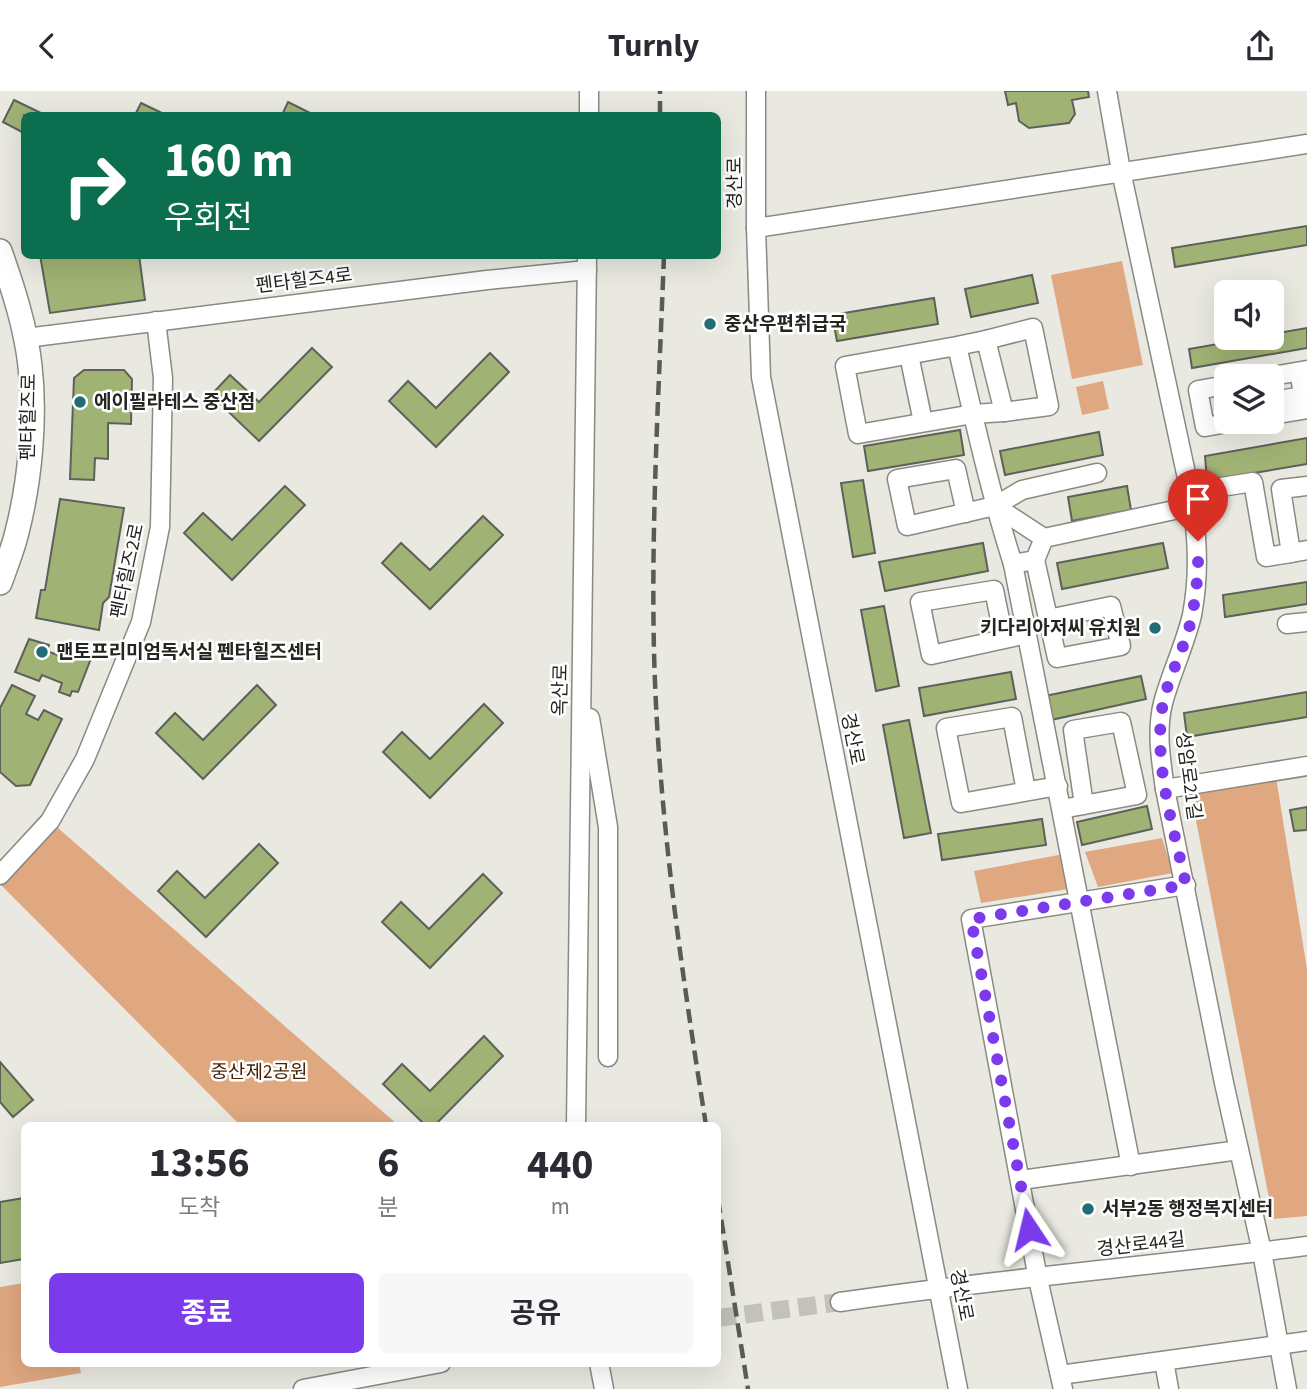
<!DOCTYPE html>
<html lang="ko">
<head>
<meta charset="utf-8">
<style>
	:root { --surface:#fff; --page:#f7f7f7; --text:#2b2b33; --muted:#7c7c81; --accent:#7c3aed }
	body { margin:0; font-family:"Source Sans 3","Noto Sans KR",sans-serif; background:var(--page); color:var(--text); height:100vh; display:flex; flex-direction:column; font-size:26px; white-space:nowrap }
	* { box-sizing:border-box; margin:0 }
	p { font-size:23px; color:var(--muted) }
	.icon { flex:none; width:38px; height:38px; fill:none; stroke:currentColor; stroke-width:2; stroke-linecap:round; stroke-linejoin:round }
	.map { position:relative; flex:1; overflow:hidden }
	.sheet { position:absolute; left:21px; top:1031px; width:700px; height:245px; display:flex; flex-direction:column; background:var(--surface); border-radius:10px; box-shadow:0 7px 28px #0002 }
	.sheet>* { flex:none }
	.banner { position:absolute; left:21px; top:21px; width:700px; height:147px; border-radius:10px; box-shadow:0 7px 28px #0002; background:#0b6e4f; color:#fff; overflow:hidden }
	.buttons { position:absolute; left:1214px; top:189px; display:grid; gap:14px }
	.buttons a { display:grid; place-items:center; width:70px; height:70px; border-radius:10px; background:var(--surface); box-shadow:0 7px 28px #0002; font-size:35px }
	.pin { position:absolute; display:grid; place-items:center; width:60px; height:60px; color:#fff; margin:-72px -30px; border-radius:50% 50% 50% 0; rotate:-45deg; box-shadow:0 0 7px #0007 }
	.pin .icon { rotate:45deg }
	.me { position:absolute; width:77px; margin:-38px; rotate:350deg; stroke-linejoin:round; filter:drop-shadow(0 0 5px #0008) }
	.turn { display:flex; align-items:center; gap:24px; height:147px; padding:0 28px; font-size:32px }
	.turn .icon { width:91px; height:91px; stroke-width:2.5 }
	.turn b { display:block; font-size:49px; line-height:60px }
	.eta { display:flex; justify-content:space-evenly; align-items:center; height:119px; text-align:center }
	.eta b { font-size:42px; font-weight:700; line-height:49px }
	.primary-button { display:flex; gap:14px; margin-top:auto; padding:14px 28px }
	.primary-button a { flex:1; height:80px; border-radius:10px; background:var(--accent); color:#fff; font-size:28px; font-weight:700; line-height:80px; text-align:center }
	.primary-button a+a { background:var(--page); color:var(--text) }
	header { display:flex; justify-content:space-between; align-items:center; height:91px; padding:0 28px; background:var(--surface); font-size:32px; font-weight:700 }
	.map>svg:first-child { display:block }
	.green { fill:#dfa880 }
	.building { fill:#a0b274; stroke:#5e605a; stroke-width:2 }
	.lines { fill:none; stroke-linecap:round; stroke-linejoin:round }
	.minor-tunnel { stroke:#c2c2bb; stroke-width:18; stroke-dasharray:18 9; stroke-linecap:butt }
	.minor-casing { stroke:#8a8982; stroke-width:21 }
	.major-casing { stroke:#8a8982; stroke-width:26 }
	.minor { stroke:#fff; stroke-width:18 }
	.major { stroke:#fff; stroke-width:23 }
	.rail { stroke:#5a5a56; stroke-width:4.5; stroke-dasharray:14 7; stroke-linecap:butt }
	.route { stroke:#7c3aed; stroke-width:12; stroke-dasharray:0 21.6 }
	.poi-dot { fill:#226c75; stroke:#fff; stroke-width:2.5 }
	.labels { text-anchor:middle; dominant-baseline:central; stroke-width:5; stroke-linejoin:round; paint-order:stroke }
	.street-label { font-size:19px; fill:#242421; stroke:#fff }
	.poi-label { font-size:19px; font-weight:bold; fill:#242421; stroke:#fff; text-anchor:start }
	.park-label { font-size:19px; fill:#482404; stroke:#fff }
</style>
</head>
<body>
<header><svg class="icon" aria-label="back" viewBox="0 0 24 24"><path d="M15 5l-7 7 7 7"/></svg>Turnly<svg class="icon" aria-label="share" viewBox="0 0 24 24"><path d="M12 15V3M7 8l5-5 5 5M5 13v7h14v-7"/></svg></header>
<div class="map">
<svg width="1307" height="1298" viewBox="0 0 1307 1298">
	<rect width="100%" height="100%" fill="#eae9e1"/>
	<g class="green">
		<path d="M1122,170L1143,274L1072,288L1051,184Z"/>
		<path d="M1103,290L1109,318L1082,324L1076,296Z"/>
		<path d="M1274,674L1307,878V1125L1273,1128L1188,688Z"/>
		<path d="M50,730L398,1034H240L0,793V784Z"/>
		<path d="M1162,747L1173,782L1098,796L1085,761Z"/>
		<path d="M1069,762L1081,796L981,812L974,780Z"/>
		<path d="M24,1192V1272H79L81,1282L0,1296V1196Z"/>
	</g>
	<g class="building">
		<path d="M1005,0H1088L1089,6L1072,9L1075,23L1069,32L1029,37L1019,30L1016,12L1008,14Z"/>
		<path d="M14,9L45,24H24V42L3,31Z"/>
		<path d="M288,11L314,24H282Z"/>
		<path d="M141,12L166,24H135Z"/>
		<path d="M1307,135V154L1175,176L1172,157Z"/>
		<path d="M40,164H139L145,209L50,222Z"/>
		<path d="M1032,184L1038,212L971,226L965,198Z"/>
		<path d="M934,207L938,233L837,250L832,224Z"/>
		<path d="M1307,237V257L1192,277L1189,258L1252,247H1272V243Z"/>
		<path d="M312,257L332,276L259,350L211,304L230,284L259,311Z"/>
		<path d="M490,262L509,281L436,356L389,310L408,290L436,317Z"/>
		<path d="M84,279H124L132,288L131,333L108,332V368L95,367L94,389L70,388L74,287Z"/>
		<path d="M960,339L964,364L868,380L864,355Z"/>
		<path d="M1099,341L1103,364L1005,384L1000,360Z"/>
		<path d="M1307,347V373L1207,390L1205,365Z"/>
		<path d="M863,389L875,462L853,466L841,392Z"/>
		<path d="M285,395L305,414L232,489L184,442L203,422L232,449Z"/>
		<path d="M1127,395L1131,419L1072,430L1068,406Z"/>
		<path d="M60,408L124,417L109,506L103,512L99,539L36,527L41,499H45Z"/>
		<path d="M483,425L503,444L430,518L382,472L401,452L430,479Z"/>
		<path d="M983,452L988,480L885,500L879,471Z"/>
		<path d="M1163,452L1168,477L1062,498L1057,472Z"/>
		<path d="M1307,491V513L1225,526L1223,504Z"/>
		<path d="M884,515L899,595L876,600L861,519Z"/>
		<path d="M29,548L49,554L47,560L65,567L68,560L92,565L78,601L72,600L70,605L59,601L62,592L42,584L39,590L15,581Z"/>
		<path d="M1011,581L1016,608L924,625L919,597Z"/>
		<path d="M1141,585L1146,608L1051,629L1045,605Z"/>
		<path d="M12,594L35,605L26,623L38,629L44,619L62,628L30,694L16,695L0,681V617Z"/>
		<path d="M257,594L276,614L203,688L156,642L175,622L203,649Z"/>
		<path d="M1307,601V626L1187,646L1184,622Z"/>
		<path d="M484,613L503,632L430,707L383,661L402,641L430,668Z"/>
		<path d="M909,629L931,742L904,747L883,634Z"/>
		<path d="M1147,715L1152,738L1082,754L1077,731Z"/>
		<path d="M1307,716V739L1294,740L1290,719Z"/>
		<path d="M1042,728L1046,754L942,769L938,743Z"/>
		<path d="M259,753L278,772L206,846L158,800L177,780L205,807Z"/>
		<path d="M483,783L502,802L430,877L382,831L401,811L429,838Z"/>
		<path d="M484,945L503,965L435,1034H425L383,993L402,973L430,1000Z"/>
		<path d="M0,971L33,1009L13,1026L0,1011Z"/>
		<path d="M24,1107V1168L0,1172V1111Z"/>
	</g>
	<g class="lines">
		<path class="minor-tunnel" d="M718,1227L840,1211"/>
		<defs>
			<g id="minor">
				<path d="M756,0V137L761,286L958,1298"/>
				<path d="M1107,0L1121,80L1190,401C1198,443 1200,482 1192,524C1185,554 1171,582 1163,612C1156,640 1161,670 1165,698L1224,992L1262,1161L1287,1298"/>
				<path d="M589,24V0"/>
				<path d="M756,137L1307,53"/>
				<path d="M26,247L487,189L587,179"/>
				<path d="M986,249L1033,237L1049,315L1004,321"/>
				<path d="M957,255L986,249L1004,321L973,323L858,343L845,275L957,255C974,328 990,401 1013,473L1035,469L1044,447"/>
				<path d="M909,264L923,331"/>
				<path d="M1299,281L1306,318"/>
				<path d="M1272,285L1307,279"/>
				<path d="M1227,294L1198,299L1205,336L1233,331"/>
				<path d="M1272,310L1304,305"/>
				<path d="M1272,324L1307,318"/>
				<path d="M1307,395L1281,398L1291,462L1307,459"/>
				<path d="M1190,401L1253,391L1266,466L1291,462"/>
				<path d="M995,415L1022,399L1097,382"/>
				<path d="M966,422L956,378L897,388L907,435L995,415L1044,447L1193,415"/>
				<path d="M1035,469L1057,567L1121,555L1111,515L1048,528"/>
				<path d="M1013,473L1131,1075"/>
				<path d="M1287,533L1307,531"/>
				<path d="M1004,548L994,499L920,511L931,564L1027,543"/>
				<path d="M590,627L608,736V966"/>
				<path d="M1165,698L1307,675"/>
				<path d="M1026,700L1012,626L946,637L961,712L1058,695"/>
				<path d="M1062,718L1137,704L1121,631L1073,639L1084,714"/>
				<path d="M0,784L50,730L85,668L141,531L160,436L163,287L156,230"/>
				<path d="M576,1034L587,164"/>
				<path d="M1021,1089L1239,1059"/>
				<path d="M840,1211C995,1188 1151,1175 1307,1155"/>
				<path d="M1164,1270L1169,1298"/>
				<path d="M599,1272L604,1298"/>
				<path d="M1060,1284L1307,1250"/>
				<path d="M303,1298L441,1272"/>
				<path d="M1063,1298L1038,1188L971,828L1186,794"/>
			</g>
			<path id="major" d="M0,160C13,197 26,237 30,275C36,327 30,390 17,441C13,458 6,475 0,492"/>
		</defs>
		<use href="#minor" class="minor-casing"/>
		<use href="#major" class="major-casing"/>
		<use href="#minor" class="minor"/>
		<use href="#major" class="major"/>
		<g class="rail">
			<path d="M660,24V0"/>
			<path d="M664,164C659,297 651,429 654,561C658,720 681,877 706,1034"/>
			<path d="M718,1108L748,1298"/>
		</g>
	</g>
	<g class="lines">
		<path class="route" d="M1029,1138L971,828L1186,794C1174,737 1154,677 1162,618C1166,592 1180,566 1188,541C1196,512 1199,480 1198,450"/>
	</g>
	<g class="poi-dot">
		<circle cx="710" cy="233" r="7"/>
		<circle cx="80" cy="311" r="7"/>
		<circle cx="1155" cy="537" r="7"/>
		<circle cx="42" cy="561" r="7"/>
		<circle cx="1088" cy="1118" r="7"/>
	</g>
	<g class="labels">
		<g class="street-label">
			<text transform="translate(735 92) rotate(-90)">경산로</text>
			<text transform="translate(304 190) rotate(-7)">펜타힐즈4로</text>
			<text transform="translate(29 326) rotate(-89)">펜타힐즈로</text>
			<text transform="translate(128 480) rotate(-78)">펜타힐즈2로</text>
			<text transform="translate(561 599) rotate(-89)">옥산로</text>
			<text transform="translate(852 648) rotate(79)">경산로</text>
			<text transform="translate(1188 685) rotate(82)">성암로21길</text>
			<text transform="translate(1141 1154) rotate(-7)">경산로44길</text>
			<text transform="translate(961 1204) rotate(79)">경산로</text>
		</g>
		<g class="poi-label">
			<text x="724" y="233">중산우편취급국</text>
			<text x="94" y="311">에이필라테스 중산점</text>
			<text x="1141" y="537" text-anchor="end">키다리아저씨 유치원</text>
			<text x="56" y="561">맨토프리미엄독서실 펜타힐즈센터</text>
			<text x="1102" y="1118">서부2동 행정복지센터</text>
		</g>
		<g class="park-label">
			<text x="259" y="981">중산제2공원</text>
		</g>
	</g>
</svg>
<div class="buttons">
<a><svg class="icon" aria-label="sound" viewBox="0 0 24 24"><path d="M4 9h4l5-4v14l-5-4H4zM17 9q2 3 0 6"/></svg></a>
<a><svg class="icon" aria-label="layers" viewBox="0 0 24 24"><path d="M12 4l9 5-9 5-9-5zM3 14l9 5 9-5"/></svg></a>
</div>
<div class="pin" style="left:1198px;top:450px;background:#d93025"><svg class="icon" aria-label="arrive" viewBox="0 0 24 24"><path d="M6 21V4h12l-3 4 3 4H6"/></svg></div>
<svg class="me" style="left:1029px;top:1138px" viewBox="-20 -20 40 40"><path d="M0-17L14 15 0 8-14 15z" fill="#7c3aed" stroke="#fff" stroke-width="4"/></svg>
<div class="banner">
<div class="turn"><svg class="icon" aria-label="right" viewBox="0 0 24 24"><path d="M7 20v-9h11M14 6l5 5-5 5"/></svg><div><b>160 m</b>우회전</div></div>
</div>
<section class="sheet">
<div class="eta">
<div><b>13:56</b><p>도착</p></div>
<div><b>6</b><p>분</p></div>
<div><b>440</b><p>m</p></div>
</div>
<div class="primary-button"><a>종료</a><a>공유</a></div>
</section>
</div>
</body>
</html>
